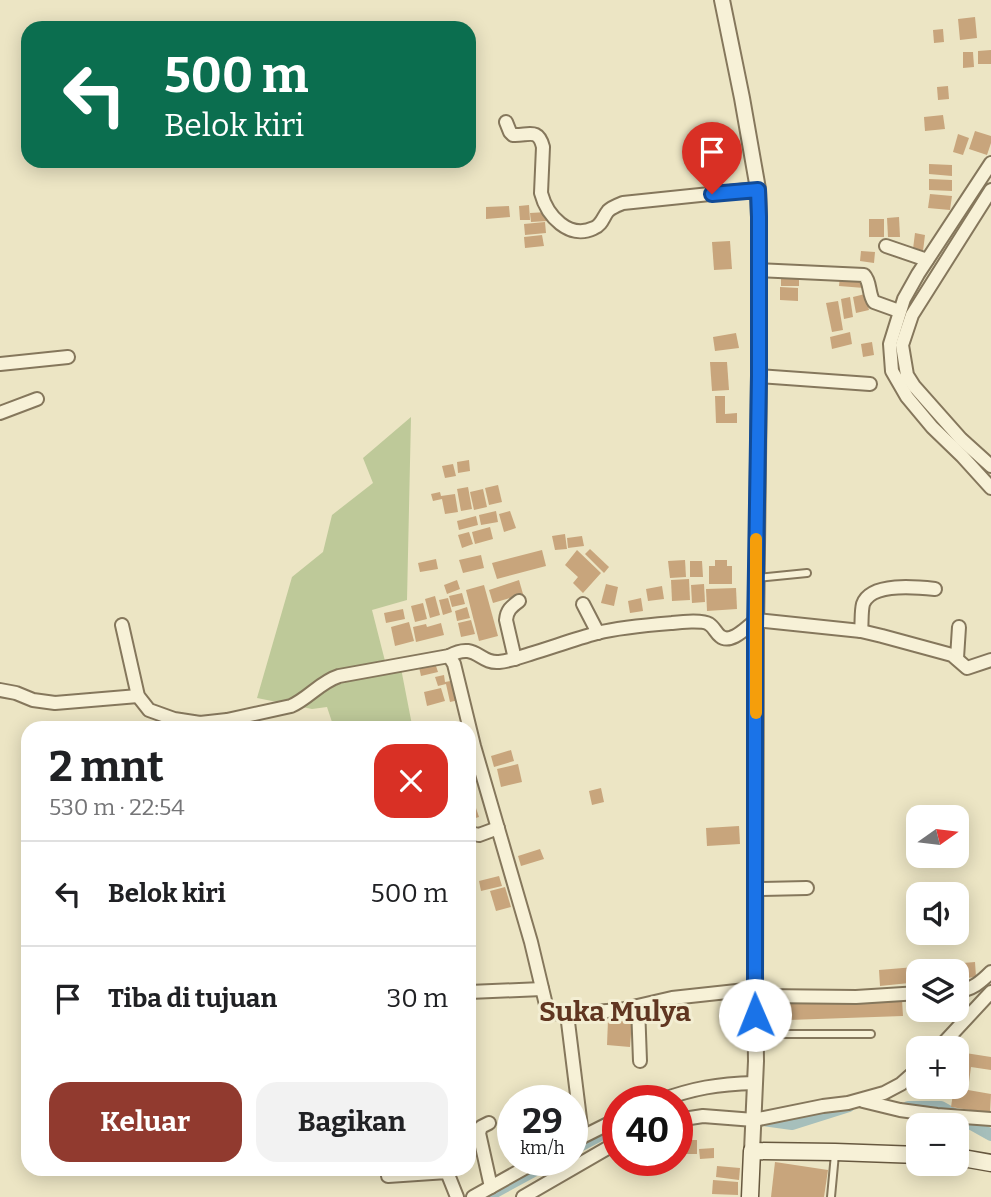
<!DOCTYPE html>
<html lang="id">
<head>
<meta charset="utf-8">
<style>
	:root { --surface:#fff; --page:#f2f2f2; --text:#202124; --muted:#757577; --line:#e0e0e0; --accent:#913a2f }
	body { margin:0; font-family:Bitter,serif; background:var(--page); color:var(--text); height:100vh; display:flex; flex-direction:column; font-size:26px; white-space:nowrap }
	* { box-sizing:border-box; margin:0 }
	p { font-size:23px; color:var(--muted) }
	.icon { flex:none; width:38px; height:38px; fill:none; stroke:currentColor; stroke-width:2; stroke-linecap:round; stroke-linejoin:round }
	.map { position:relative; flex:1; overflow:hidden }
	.side { position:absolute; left:21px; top:721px; width:455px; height:455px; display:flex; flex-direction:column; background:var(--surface); border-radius:21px; box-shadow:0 4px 18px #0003 }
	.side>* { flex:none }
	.top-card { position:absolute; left:21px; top:21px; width:455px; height:147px; border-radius:21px; box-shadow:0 4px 18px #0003; background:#0b6e4f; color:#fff; overflow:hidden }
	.needle { width:46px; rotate:76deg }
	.tools { position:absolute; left:906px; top:805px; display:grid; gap:14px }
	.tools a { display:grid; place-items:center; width:63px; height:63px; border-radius:14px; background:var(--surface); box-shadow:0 4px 18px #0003; font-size:35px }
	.speed { position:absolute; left:497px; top:1085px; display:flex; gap:14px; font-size:35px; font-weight:700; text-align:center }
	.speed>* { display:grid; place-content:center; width:91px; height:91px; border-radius:50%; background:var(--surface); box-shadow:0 4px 18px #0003; line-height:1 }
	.speed small { font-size:18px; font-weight:400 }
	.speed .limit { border:10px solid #d22; background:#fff; color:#111 }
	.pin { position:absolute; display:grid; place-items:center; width:60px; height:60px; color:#fff; margin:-72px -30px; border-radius:50% 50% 50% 0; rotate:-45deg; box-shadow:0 0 7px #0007 }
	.pin .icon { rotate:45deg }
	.me { position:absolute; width:77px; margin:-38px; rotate:359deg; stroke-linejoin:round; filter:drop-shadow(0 0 5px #0008) }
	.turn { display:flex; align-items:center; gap:24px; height:147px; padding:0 28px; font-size:32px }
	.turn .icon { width:91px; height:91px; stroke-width:2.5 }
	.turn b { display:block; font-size:49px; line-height:60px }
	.round { display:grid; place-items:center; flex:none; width:74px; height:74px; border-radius:21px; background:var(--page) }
	.head { display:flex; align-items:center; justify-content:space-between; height:119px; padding:0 28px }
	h1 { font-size:42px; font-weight:700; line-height:52px }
	.button { display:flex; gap:14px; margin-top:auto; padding:14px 28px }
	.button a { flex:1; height:80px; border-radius:21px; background:var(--accent); color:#fff; font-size:28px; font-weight:700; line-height:80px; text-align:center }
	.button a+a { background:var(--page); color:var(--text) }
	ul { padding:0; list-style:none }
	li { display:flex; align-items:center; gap:21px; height:105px; padding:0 28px; border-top:2px solid var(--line) }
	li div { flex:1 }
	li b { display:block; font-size:26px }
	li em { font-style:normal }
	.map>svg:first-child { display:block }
	.green { fill:#bec999 }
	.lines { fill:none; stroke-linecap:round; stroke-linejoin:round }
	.canal { stroke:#a6bfbb; stroke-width:12 }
	.building { fill:#c8a57c }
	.service-casing { stroke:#85775c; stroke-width:10 }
	.minor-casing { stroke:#85775c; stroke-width:16 }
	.tertiary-casing { stroke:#85775c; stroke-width:18 }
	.secondary-casing { stroke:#67583f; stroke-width:19 }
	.service { stroke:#f7f1d7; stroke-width:6 }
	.minor { stroke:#f7f1d7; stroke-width:12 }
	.tertiary { stroke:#f7f1d7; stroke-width:14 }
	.secondary { stroke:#f7f1d7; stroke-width:16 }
	.route-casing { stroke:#114b97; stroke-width:18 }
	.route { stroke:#1a73e8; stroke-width:12 }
	.slow { stroke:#f59e0b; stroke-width:12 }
	.labels { text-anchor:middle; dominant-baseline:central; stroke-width:6; stroke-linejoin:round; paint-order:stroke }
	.quarter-label { font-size:28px; font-weight:bold; fill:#603621; stroke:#f3eed3 }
</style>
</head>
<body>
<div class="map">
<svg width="991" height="1197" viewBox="0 0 991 1197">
	<rect width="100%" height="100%" fill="#ece5c4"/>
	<path class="green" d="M411,417L407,600L372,610L385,661L399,658L412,725L400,728H334L327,707L312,709L257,698L292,577L323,552L332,515L373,483L363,458Z"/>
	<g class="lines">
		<g class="canal">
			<path d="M908,1107H941L991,1135"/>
			<path d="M762,1120L792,1124L849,1106"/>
			<path d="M572,1150L618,1126"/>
			<path d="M486,1197L554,1160"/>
		</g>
	</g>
	<g class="building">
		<path d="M975,17L977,38L960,40L958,19Z"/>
		<path d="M943,29L944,42L934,43L933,30Z"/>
		<path d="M991,50V64H978V51Z"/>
		<path d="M963,52H973L974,67L963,68Z"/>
		<path d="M948,86L949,99L938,100L937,87Z"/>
		<path d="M943,115L945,129L925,131L924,117Z"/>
		<path d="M975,131L991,136V143L987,155L969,149Z"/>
		<path d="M958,134L969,138L963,155L953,152Z"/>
		<path d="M929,164L952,165V176L929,174Z"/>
		<path d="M929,179L952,180V191L929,190Z"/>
		<path d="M930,194L952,196L950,210L928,208Z"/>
		<path d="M529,205L530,220H520L519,206Z"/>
		<path d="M509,206L510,217L486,219V207Z"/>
		<path d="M547,212L548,221L531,222L530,213Z"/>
		<path d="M899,217L900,237H888L887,218Z"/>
		<rect x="869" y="219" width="15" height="18"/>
		<path d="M545,222L546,233L525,235L524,224Z"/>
		<path d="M915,233L925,235L923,251L913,249Z"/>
		<path d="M542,235L544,246L525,248L524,237Z"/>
		<path d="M730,241L732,269L714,270L712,242Z"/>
		<path d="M861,251L875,252L874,263L860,261Z"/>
		<rect x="781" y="273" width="18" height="13"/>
		<path d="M840,276L865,278L864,288L839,286Z"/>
		<path d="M780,287L798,288V301L780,300Z"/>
		<path d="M865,294L869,310L856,313L853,297Z"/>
		<path d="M850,297L853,317L844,319L841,299Z"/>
		<path d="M838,301L843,330L832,332L826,303Z"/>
		<path d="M850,332L852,344L832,349L830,337Z"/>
		<path d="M736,333L739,348L715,351L713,337Z"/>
		<path d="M872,342L874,355L863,357L861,344Z"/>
		<path d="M710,362H727L729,390L712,391Z"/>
		<path d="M715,396H725V414L737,413V423H716Z"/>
		<path d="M469,460L470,471L458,473L457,462Z"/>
		<path d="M453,464L456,476L445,478L442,466Z"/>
		<path d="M498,485L502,502L489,505L485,488Z"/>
		<path d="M468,487L472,509L461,511L457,489Z"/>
		<path d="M483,489L487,507L474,510L470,492Z"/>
		<path d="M440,492L441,496L455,494L458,512L445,514L442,499L433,501L431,494Z"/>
		<path d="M496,511L498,522L481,525L479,515Z"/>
		<path d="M510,511L516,528L504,532L499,514Z"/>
		<path d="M476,516L478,525L459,530L457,521Z"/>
		<path d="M490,527L493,539L475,544L472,532Z"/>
		<path d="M469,532L473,544L462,548L458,535Z"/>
		<path d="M565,534L567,549L555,550L552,536Z"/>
		<path d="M582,536L584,546L568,548L567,538Z"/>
		<path d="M590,549L609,567L604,573L585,554Z"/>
		<path d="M542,550L546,566L497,579L492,563Z"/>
		<path d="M577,550L601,573L583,593L573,583L578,577L565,565Z"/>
		<path d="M481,555L484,568L463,573L459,560Z"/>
		<path d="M436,559L438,569L420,572L418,563Z"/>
		<path d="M685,560L686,577L670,578L668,561Z"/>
		<path d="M715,560H727V566H732V584H709V566H715Z"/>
		<path d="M690,561H702L703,577H690Z"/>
		<path d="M689,579L690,600L672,601L671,580Z"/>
		<path d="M457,580L460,589L447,594L444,585Z"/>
		<path d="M519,580L523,594L493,603L489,590Z"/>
		<path d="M606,584L618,587L614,606L601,603Z"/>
		<path d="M704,584L705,602L692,603L691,585Z"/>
		<path d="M484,585L498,636L479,641L466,590Z"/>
		<path d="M662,586L664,599L648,601L646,589Z"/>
		<path d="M736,588L737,609L707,611L706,589Z"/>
		<path d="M462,593L465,604L452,607L449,596Z"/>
		<path d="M435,596L440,615L430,618L425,599Z"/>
		<path d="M448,598L452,612L443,615L439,600Z"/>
		<path d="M641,598L643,611L630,613L628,601Z"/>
		<path d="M423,603L427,619L415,622L411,606Z"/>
		<path d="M467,607L470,618L457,621L455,611Z"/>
		<path d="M403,609L405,619L386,623L384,613Z"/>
		<path d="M471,620L475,634L461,637L458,623Z"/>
		<path d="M409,622L414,641L395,646L391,627Z"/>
		<path d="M441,623L444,635L416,642L413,627L426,624L427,627Z"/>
		<path d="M435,663L438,672L421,676L419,667Z"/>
		<path d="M444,675L445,682L456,680L459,700L450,702L446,684L438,686L435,677Z"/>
		<path d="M441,688L445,701L427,706L424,692Z"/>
		<path d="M511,750L514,761L494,767L491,756Z"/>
		<path d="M518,764L522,782L501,787L497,769Z"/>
		<path d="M601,788L604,802L592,805L589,791Z"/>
		<path d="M472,796L479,817L469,820V797Z"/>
		<path d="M739,826L740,844L707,846L706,828Z"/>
		<path d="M540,849L544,859L521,866L518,856Z"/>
		<path d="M499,876L502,886L481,891L479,881Z"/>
		<path d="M505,887L511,907L496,911L490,891Z"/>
		<path d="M975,962L976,977L957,979V971H919V982L880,986L879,970Z"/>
		<path d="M769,998H785L784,1027L768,1026Z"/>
		<path d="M902,1000L903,1016L789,1020L788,1004Z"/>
		<path d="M608,1020L632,1022L630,1047L607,1045Z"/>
		<path d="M959,1052L991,1057V1070L971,1067L968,1090L991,1094L990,1113L951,1107L954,1087H957Z"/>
		<rect x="685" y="1140" width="12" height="14"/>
		<path d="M714,1148V1158L700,1159L699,1149Z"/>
		<path d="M775,1162L828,1170L824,1197H771Z"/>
		<path d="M717,1166L740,1168L739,1180L716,1177Z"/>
		<path d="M713,1180L738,1182V1195L712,1194Z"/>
	</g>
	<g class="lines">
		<defs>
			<g id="service">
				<path d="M758,578L807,573"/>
				<path d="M757,1034H871"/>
				<path d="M831,1197L835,1154"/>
			</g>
			<g id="minor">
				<path d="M506,122L510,132L513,135C528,136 538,127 543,147L541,193C547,216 569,240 594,228C602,225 603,217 608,211C612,207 618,205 623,203L758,189"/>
				<path d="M991,163L918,274L904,299L890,344L892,371L907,397L932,427L962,456L991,488"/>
				<path d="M991,190L912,315L902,345L907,375L914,386L961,439L991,466"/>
				<path d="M886,246L927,260"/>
				<path d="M759,270L864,275C871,282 868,294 874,302L899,311"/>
				<path d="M0,364L68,357"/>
				<path d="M759,376L870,384"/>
				<path d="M0,413L37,399"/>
				<path d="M583,604L598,633"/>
				<path d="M122,625L138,696L149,710L174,719L200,723L227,720L291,706C309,698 320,682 339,676L449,656C476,641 479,664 499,662C510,661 520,657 530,654C553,647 575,639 597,633C621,627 647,625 672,623C680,622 703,620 709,624C714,627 716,633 720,636C731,645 747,627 756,620L861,631L882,636L952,655L967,668L991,660"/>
				<path d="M861,631C862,623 861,612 863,604C871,582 917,587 935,589"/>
				<path d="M449,656L454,664L474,746L531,942L547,1009L554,1013L567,1014L620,1010L672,998L755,989"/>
				<path d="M957,658L959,627"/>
				<path d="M515,659L506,620C507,610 511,607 519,601"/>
				<path d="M0,690L16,693L33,700L55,703L138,696"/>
				<path d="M469,833L479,835L498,828"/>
				<path d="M756,889L807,888"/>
				<path d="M957,991C972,990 981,982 991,972"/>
				<path d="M469,992L542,989"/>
				<path d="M755,996L856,997L919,993"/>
				<path d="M638,1006L640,1061"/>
				<path d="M567,1014L582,1135"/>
				<path d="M939,1048L991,992"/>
				<path d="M658,1101C694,1088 717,1084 755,1083"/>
				<path d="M863,1101L900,1110L937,1115L991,1119"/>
				<path d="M677,1120L703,1116L754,1120L823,1106L848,1103L884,1093L901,1084L919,1068"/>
				<path d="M489,1123L481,1127L479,1133L491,1187"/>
				<path d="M572,1142L618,1119"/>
				<path d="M388,1176L447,1172L457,1197"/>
				<path d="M473,1197L539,1160"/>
				<path d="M523,1197L618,1142"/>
			</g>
			<path id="tertiary" d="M722,0L742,98L758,189L759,217V376L756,631L755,989L756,1061L752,1151"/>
			<g id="secondary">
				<path d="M957,1157L991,1163"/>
				<path d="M750,1197L752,1151L835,1152L919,1155"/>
			</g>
		</defs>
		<use href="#service" class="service-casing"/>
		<use href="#minor" class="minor-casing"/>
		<use href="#tertiary" class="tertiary-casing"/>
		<use href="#secondary" class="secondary-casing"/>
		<use href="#service" class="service"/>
		<use href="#minor" class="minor"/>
		<use href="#tertiary" class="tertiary"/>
		<use href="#secondary" class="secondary"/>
	</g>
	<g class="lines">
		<defs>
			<path id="route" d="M712,194L758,190L759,217V376L755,631V1015"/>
		</defs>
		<use href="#route" class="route-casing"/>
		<use href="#route" class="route"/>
		<path class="slow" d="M756,713V539"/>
	</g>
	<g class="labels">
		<g class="quarter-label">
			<text x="615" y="1011">Suka Mulya</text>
		</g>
	</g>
</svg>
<div class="tools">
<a><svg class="needle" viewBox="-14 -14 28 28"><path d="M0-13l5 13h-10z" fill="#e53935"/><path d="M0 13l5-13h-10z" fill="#757577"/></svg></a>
<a><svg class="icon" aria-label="sound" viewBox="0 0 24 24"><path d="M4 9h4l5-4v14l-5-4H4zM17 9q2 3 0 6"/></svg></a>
<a><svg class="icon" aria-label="layers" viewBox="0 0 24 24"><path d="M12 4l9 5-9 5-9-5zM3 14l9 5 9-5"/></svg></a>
<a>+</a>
<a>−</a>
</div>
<div class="speed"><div>29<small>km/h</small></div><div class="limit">40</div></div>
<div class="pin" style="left:712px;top:194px;background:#d93025"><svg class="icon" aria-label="arrive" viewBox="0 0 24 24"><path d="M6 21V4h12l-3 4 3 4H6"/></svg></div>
<svg class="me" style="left:755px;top:1015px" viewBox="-20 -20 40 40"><circle r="19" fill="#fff"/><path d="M0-13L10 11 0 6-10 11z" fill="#1a73e8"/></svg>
<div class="top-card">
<div class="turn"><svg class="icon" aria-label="left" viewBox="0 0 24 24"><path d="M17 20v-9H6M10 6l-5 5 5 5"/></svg><div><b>500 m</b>Belok kiri</div></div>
</div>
<section class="side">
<div class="head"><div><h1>2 mnt</h1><p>530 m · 22:54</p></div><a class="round" style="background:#d93025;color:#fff"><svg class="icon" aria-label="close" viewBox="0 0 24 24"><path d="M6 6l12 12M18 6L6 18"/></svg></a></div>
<ul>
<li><svg class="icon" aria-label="left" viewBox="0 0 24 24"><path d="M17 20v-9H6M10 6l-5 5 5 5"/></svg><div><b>Belok kiri</b></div><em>500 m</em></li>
<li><svg class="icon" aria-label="arrive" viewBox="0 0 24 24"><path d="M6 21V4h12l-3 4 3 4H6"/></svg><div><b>Tiba di tujuan</b></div><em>30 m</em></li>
</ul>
<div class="button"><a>Keluar</a><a>Bagikan</a></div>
</section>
</div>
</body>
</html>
